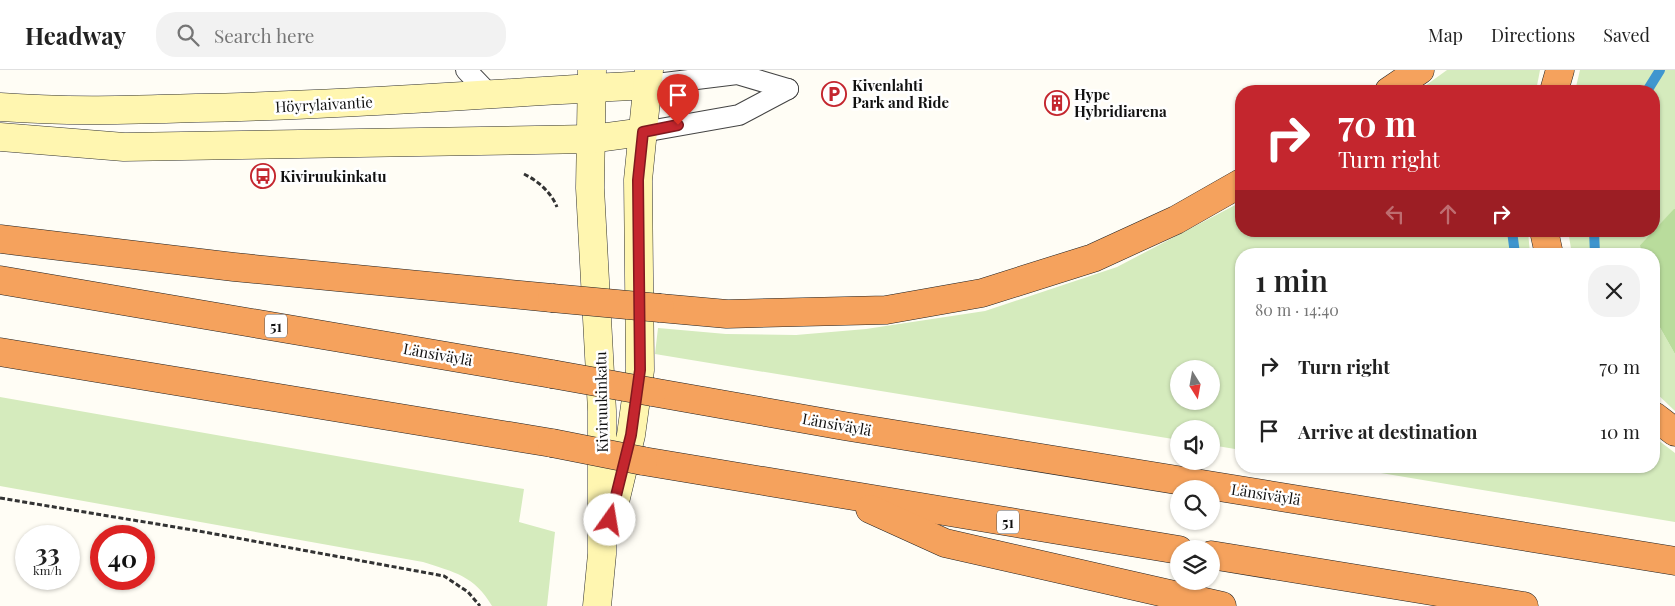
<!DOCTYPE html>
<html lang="en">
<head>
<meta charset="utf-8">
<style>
	:root { --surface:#fff; --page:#f2f2f2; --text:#222; --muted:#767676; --line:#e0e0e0 }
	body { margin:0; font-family:"Playfair Display",serif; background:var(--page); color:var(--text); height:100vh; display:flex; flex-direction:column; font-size:19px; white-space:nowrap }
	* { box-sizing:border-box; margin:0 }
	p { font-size:16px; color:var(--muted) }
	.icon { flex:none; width:28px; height:28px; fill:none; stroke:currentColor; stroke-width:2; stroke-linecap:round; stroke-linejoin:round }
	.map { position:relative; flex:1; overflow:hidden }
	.side { position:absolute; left:1235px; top:178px; width:425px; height:225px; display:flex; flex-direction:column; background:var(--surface); border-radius:20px; box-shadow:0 1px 4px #0004 }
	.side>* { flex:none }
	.banner { position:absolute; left:1235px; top:15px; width:425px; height:152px; border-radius:20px; box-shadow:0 1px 4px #0004; background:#c4262e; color:#fff; overflow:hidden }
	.needle { width:32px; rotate:169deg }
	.controls { position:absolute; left:1170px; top:290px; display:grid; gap:10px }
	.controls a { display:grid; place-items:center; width:50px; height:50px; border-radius:50%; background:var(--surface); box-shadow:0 1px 4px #0004; font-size:25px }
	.speed { position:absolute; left:15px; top:455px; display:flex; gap:10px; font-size:25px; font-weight:700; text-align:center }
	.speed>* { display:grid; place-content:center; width:65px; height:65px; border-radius:50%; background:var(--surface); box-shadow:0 1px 4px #0004; line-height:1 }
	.speed small { font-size:12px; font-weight:400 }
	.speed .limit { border:8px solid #d22; background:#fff; color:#111 }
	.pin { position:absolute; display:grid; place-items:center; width:42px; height:42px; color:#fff; margin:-51px -21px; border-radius:50% 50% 50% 0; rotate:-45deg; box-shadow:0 0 5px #0007 }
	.pin .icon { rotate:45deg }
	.me { position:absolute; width:55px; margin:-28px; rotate:13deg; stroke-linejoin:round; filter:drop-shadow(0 0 4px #0008) }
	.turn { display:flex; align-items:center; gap:18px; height:105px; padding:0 20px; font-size:22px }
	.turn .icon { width:65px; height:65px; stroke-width:2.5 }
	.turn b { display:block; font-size:35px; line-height:42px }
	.lanes { display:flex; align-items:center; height:48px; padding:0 20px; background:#0003; justify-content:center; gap:25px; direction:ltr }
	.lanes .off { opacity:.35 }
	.round { display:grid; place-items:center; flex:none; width:52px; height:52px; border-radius:20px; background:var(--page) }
	.summary { display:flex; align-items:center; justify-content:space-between; height:85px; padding:0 20px }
	h1 { font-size:30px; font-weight:600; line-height:38px }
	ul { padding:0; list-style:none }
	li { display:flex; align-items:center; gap:15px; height:65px; padding:0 20px }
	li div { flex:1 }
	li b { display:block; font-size:19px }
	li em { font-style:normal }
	header { display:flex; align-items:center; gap:30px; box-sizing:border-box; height:70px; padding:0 25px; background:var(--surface); border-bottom:1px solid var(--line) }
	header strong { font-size:24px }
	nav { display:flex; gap:28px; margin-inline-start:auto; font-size:18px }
	.search { width:350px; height:45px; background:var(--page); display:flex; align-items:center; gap:12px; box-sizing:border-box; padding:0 18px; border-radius:20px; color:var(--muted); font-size:19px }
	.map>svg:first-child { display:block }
	.green { fill:#d5ebbd; fill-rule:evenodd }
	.forest { fill:#b9dc9c }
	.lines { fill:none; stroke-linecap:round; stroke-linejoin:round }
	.stream { stroke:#3f96cf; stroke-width:10 }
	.lane-casing { stroke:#444; stroke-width:22 }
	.secondary-casing { stroke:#333; stroke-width:29 }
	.highway-casing { stroke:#222; stroke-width:29 }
	.path { stroke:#333; stroke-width:3; stroke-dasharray:5 2.5; stroke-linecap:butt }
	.lane { stroke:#fff; stroke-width:20 }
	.secondary { stroke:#fff6b0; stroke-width:28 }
	.highway { stroke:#f5a25d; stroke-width:28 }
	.highway-bridge-casing { stroke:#222; stroke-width:29; stroke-linecap:butt }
	.highway-bridge { stroke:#f5a25d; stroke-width:28 }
	.route-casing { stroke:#7f191e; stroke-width:12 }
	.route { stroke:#c4262e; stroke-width:9 }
	.labels { text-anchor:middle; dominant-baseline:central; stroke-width:5; stroke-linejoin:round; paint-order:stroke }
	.shield { fill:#fff; stroke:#585858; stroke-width:1 }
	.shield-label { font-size:14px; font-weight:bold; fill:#111 }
	.poi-label { font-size:15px; font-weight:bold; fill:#111; stroke:#fff; text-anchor:start }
	.street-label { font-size:15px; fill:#111; stroke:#fff }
</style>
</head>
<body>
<header>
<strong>Headway</strong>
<div class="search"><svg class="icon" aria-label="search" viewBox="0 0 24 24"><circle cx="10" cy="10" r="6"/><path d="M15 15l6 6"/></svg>Search here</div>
<nav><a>Map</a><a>Directions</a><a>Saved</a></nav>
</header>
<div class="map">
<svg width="1675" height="536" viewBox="0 0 1675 536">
	<rect width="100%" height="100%" fill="#fffdf5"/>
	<g class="green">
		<path d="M1447,0H1540L1536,21H1418Z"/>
		<path d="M1580,0H1675V139L1654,160V21H1575Z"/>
		<path d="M1241,132V161H1528L1530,184H1241V380L1211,375V359H1179V370L655,284L658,258L726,264L796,265L866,259L985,241L1117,197ZM1179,299H1211V331H1179Z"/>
		<path d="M1568,161H1653L1640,175L1641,184H1572Z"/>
		<path d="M1654,247L1675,284V341L1654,321Z"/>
		<path d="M0,327L524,419L519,452L555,462L547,536H492C475,506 454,502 423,492L0,416Z"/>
		<path d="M1654,367L1675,383V452L1339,396H1654Z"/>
	</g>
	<path class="forest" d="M1674,139H1675V284L1654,247V184H1641L1640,175Z"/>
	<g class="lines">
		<g class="stream">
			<path d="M1647,21L1660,0"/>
			<path d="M1512,161L1515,184"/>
			<path d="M1594,161L1595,184"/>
		</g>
		<defs>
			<g id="lane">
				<path d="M466,0L491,26"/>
				<path d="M648,15L737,4L788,19"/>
				<path d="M643,62L739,45L788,19"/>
			</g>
			<g id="secondary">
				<path d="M592,0L590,118L602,341V484L597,536"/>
				<path d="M0,37C66,42 131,40 197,38C348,35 497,23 648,15"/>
				<path d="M0,67L124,77L591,69L643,62"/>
				<path d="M613,440L631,365L640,300L638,110L649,0"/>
			</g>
			<g id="highway">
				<path d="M1389,21L1420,0"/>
				<path d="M1554,21L1560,0"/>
				<path d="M1544,161L1549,184"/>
				<path d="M0,169L234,197L552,228"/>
				<path d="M0,210L552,304"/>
				<path d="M660,238L727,244L886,240L982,223L1093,188L1176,150L1241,113"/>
				<path d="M0,282L552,373"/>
				<path d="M652,322L844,356L1675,491"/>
				<path d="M1654,346L1675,362"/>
				<path d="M643,391L1179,480"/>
				<path d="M870,439L945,473L1222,536"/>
				<path d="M1211,485L1524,536"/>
			</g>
		</defs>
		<use href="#lane" class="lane-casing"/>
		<use href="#secondary" class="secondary-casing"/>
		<use href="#highway" class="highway-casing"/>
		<g class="path">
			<path d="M524,104C538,111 551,122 557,137"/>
			<path d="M0,428L193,460L444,506L468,522L480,536"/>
		</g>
		<use href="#lane" class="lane"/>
		<use href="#secondary" class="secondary"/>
		<use href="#highway" class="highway"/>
		<defs>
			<g id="highway-bridge">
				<path d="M552,228L660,238"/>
				<path d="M552,304L652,322"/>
				<path d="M552,373L643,391"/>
			</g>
		</defs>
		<use href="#highway-bridge" class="highway-bridge-casing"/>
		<use href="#highway-bridge" class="highway-bridge"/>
	</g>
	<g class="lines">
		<defs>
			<path id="route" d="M610,450L631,365L640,300L638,110L643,62L678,55"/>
		</defs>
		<use href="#route" class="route-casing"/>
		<use href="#route" class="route"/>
	</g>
	<defs>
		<symbol id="parking-ring" viewBox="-11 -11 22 22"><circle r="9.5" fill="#fff" stroke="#c4262e" stroke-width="1.5"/><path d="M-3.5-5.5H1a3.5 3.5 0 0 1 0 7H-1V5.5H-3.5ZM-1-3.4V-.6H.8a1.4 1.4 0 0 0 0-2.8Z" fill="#c4262e"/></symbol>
		<symbol id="building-ring" viewBox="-11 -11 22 22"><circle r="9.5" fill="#fff" stroke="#c4262e" stroke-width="1.5"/><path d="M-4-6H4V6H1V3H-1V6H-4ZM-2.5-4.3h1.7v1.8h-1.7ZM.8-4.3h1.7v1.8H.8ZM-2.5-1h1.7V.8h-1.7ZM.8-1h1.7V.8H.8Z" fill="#c4262e"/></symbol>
		<symbol id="bus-ring" viewBox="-11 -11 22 22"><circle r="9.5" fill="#fff" stroke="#c4262e" stroke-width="1.5"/><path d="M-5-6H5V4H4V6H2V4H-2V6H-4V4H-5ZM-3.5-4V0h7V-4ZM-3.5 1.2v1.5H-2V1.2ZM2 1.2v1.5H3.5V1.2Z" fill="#c4262e"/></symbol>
	</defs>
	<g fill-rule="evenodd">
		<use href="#parking-ring" x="820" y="10" width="28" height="28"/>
		<use href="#building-ring" x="1043" y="19" width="28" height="28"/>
		<use href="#bus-ring" x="249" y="92" width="28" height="28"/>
	</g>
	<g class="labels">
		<g class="shield">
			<rect x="265" y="244.5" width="22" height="23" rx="4"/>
			<rect x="997" y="440.5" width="22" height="23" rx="4"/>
		</g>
		<g class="shield-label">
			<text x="276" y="256">51</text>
			<text x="1008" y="452">51</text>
		</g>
		<g class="poi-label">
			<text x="852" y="15">Kivenlahti<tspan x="852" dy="17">Park and Ride</tspan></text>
			<text x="1074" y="24">Hype<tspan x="1074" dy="17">Hybridiarena</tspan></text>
			<text x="280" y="106">Kiviruukinkatu</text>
		</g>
		<g class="street-label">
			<text transform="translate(324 34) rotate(-3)">Höyrylaivantie</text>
			<text transform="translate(438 284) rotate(10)">Länsiväylä</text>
			<text transform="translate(601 332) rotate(-91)">Kiviruukinkatu</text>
			<text transform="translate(837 354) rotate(10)">Länsiväylä</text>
			<text transform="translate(1266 424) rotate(9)">Länsiväylä</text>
		</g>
	</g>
</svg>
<div class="controls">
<a><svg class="needle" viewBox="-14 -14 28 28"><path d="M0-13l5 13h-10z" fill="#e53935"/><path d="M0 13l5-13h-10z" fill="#767676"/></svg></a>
<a><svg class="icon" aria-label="sound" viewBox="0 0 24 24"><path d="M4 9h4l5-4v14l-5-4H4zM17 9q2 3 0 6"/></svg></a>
<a><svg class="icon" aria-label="search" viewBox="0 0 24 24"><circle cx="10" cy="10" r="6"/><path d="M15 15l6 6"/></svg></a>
<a><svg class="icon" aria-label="layers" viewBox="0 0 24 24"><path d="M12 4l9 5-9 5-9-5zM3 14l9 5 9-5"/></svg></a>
</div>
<div class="speed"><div>33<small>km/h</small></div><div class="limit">40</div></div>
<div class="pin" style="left:678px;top:55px;background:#d93025"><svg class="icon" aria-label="arrive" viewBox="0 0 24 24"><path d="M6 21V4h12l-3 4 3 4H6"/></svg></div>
<svg class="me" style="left:610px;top:450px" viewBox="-20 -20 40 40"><circle r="19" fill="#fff"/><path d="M0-13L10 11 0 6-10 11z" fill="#c4262e"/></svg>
<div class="banner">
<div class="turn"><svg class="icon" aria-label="right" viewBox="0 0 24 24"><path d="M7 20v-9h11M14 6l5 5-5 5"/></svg><div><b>70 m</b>Turn right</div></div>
<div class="lanes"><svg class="icon off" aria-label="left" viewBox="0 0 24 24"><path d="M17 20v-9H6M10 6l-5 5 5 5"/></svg><svg class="icon off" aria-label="ahead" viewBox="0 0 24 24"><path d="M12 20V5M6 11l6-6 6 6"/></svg><svg class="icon" aria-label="right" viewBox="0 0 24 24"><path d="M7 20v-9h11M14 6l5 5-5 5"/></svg></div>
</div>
<section class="side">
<div class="summary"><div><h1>1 min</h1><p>80 m · 14:40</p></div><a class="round"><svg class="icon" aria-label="close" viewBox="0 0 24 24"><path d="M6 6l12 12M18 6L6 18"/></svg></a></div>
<ul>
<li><svg class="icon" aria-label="right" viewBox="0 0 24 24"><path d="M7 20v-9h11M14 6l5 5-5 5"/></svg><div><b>Turn right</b></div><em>70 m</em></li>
<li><svg class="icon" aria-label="arrive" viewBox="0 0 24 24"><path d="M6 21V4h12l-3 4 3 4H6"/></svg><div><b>Arrive at destination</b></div><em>10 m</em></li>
</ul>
</section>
</div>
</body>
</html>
